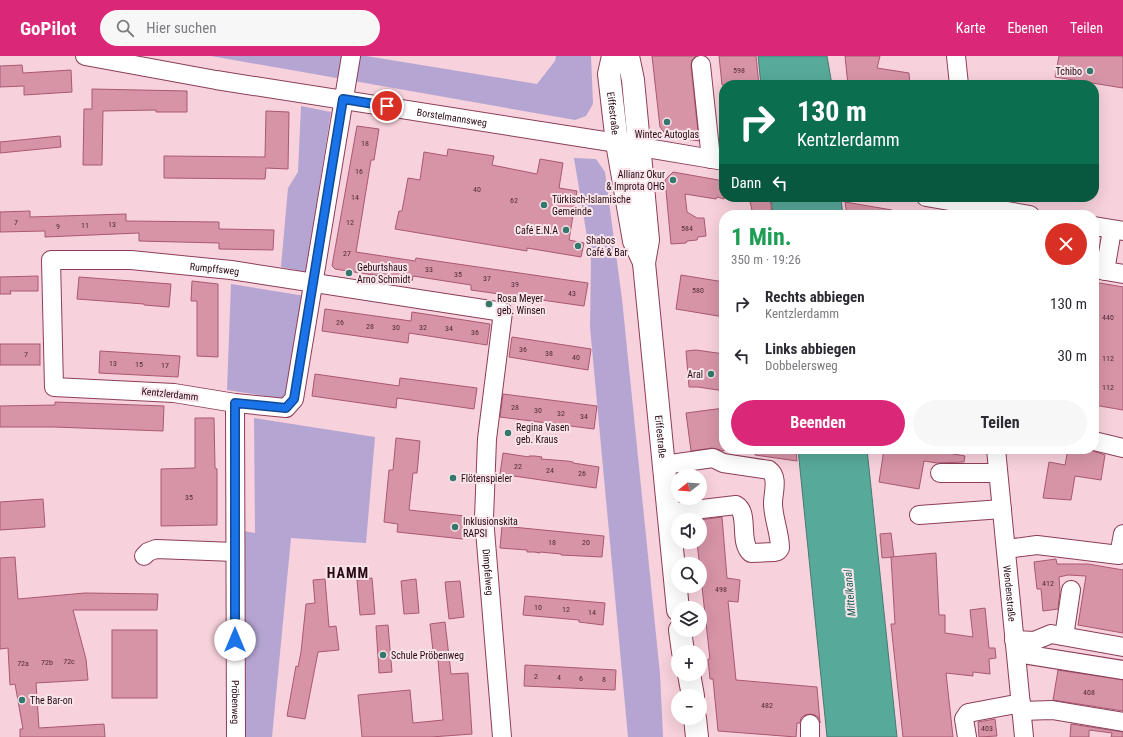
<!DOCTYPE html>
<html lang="de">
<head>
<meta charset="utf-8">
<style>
	:root { --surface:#fff; --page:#f7f7f7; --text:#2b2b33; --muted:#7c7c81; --accent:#db2777 }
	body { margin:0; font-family:"Roboto Condensed",sans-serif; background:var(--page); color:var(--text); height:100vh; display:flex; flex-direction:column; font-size:15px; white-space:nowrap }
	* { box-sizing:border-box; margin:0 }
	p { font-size:13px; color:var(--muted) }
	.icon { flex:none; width:22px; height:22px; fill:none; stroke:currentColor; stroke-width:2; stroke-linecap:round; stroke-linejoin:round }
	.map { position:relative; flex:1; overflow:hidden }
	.side { position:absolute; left:719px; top:154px; width:380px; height:244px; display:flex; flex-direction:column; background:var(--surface); border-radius:16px; box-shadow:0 4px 16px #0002 }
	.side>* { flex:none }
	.guide { position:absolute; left:719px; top:24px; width:380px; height:122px; border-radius:16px; box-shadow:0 4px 16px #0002; background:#0b6e4f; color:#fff; overflow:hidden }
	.needle { width:26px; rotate:253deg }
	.controls { position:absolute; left:671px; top:413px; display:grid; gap:8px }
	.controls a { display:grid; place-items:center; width:36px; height:36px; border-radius:50%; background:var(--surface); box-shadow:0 4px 16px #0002; font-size:20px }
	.pin { position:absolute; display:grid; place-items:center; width:34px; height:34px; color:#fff; margin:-17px; border:2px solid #fff; border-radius:50%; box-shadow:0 1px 4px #0007 }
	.me { position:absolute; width:44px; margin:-22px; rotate:0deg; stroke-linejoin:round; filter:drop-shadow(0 0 3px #0008) }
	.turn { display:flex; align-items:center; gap:14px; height:84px; padding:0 12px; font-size:18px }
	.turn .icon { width:52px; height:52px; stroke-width:2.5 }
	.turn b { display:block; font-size:28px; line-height:34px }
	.then { display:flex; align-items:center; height:38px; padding:0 12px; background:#0003; gap:8px; font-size:15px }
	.round { display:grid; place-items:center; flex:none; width:42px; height:42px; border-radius:21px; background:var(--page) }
	.headline { display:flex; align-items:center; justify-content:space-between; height:68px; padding:0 12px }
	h1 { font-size:24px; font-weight:700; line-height:30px; color:#1e9e55 }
	.action { display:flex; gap:8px; margin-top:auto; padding:8px 12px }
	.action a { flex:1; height:46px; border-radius:24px; background:var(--accent); color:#fff; font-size:16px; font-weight:700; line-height:46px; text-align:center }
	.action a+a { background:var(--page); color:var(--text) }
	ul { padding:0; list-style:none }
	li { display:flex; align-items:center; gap:12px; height:52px; padding:0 12px }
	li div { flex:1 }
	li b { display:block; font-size:15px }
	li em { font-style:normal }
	header { display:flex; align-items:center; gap:24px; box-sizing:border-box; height:56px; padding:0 20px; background:var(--accent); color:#fff }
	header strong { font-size:19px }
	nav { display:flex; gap:22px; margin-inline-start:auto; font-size:14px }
	.search { width:280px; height:36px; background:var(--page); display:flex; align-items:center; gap:10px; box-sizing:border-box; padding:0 14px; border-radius:22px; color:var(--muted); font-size:15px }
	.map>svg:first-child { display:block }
	.green { fill:#b5a5d3 }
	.water { fill:#57a99a; stroke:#497972 }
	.building { fill:#d694a6; stroke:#aa5872 }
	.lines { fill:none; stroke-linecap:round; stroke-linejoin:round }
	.minor-casing { stroke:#8c3e58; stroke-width:20 }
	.major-casing { stroke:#8c3e58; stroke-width:24 }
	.minor { stroke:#fff; stroke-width:18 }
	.major { stroke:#fff; stroke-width:22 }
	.route-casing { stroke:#114b97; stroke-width:10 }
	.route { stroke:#1a73e8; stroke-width:7 }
	.poi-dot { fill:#33786c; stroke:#f8e4e9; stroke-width:1.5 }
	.labels { text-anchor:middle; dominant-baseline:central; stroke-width:4; stroke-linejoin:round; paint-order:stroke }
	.number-label { font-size:8px; fill:#542c39 }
	.poi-label { font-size:10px; fill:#290915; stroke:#f8e4e9; text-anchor:start }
	.street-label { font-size:10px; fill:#290915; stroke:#f8e4e9 }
	.water-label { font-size:11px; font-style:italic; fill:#1f6157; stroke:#f8e4e9 }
	.district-label { font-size:14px; font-weight:bold; letter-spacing:1px; fill:#290915; stroke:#f8e4e9 }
</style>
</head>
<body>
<header>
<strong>GoPilot</strong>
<div class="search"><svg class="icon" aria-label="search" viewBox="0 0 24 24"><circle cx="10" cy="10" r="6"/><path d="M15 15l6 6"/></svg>Hier suchen</div>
<nav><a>Karte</a><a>Ebenen</a><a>Teilen</a></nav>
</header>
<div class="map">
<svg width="1123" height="681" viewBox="0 0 1123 681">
	<rect width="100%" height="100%" fill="#f7d1db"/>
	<g class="green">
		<path d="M211,0H366L537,28L555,5L556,0H591L593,48L586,60L575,64Z"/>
		<path d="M301,50L331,56L306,216L281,211L288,132L298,116Z"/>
		<path d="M574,102L596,103L605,116L622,243L660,618L663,681H628L590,271L591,205Z"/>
		<path d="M231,228L305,240L290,344L227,334Z"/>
		<path d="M254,362L375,381L366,487L291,482L272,681H243L244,475L255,477Z"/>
	</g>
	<g class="water">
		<path d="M758,0H827L832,29H761Z"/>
		<path d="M771,141H832L841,143L843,159H773Z"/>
		<path d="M798,393H867L897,681H827Z"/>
	</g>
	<g class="building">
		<path d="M652,0H696L692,4L691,10L699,85L667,80L660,71Z"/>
		<path d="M719,0H756L759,29H722Z"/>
		<path d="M845,0H880L877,12L909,17L910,29H848Z"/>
		<path d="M1059,0H1123V32L1055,21Z"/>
		<path d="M22,9L23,17L71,14L72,36L24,39V30L0,31V10Z"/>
		<path d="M92,33L187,35V56H156V54L103,55L102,109H83L84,53H92Z"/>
		<path d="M266,55L289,56L288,113L266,112L265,123L164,122V100L265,101Z"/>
		<path d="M357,70L379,73L374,104H371L356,196L415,205L416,202L588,227L584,250L471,234V229L413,220L412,225L335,213L332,210Z"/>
		<path d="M60,80L61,91L0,97V86Z"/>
		<path d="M448,93L494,100L492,109L537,118L540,103L563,107L559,132L577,135L569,184L584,187L581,201L527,192V195L395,173L399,155H402L408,122L420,124L424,96L447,100Z"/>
		<path d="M673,116L724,125V143L717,141L716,143L685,138L687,156L697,162H704L706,180L698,181L697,184L687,185L686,187L671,188L665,124Z"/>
		<path d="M749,141H770L772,159H753Z"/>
		<path d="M845,146L892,154L891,159H847Z"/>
		<path d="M30,155V161L126,158V165L219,166V173L274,174L273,194L219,193V187L139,185V177L45,181V175L0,176V156Z"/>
		<path d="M681,219L724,226V261L676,253Z"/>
		<path d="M38,220V235H10L11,238H0V221Z"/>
		<path d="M79,221L171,228L169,251L144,249V248L77,243Z"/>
		<path d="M192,225L218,228V301L197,300V245H191Z"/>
		<path d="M1094,226L1123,231V354L1094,349Z"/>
		<path d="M325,253L411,265L412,256L490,268L487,289L409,277L408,287L322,275Z"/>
		<path d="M512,281L591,293L588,314L509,301Z"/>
		<rect x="0" y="288" width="40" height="21"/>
		<path d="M696,294L724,298V335L698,331H689L686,295Z"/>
		<path d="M100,295L180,300L178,321L99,317Z"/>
		<path d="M315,318L399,330L400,322L477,332L474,353L397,342L396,352L312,340Z"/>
		<path d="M503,338L597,350L594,373L500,361Z"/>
		<path d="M55,346L164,350L163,375L54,371H0V350L55,349Z"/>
		<path d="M724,352V395L712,392L691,395L686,357Z"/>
		<path d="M195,362H214L215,412L217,413V469L161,470V413L195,412Z"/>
		<path d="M396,382L420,385L417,417H413L409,454L465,460L463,483L397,476L398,468L384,466L389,414H393Z"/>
		<path d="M755,393H796L797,405L755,399Z"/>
		<path d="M884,393H924L965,400L964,406L937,407L924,405L919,433L879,426Z"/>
		<path d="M1068,393H1087L1105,399L1101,424L1075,420L1071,444L1043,442L1049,406L1065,409Z"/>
		<path d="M503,397L529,401V400H535L542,401L541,403L567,405L573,406V407L599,411L596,432L500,418Z"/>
		<path d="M43,443L45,471L0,474V446Z"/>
		<path d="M722,461L727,522L740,524L738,546L728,545L736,624L817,631L820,667L819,662L815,659L810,658L805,659L801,662L800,667H797L796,681L718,675L713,623H710L708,603H710L697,486H700V464Z"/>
		<path d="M502,470L604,480L602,501L561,499V498L540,496V497L534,496H527V494L500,492Z"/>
		<path d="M891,477L894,501L882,502L880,478Z"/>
		<path d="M936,497L939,559H945V577L973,581L970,554L985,552L989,592H995L996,602L989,603L990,618L973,616V620L946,617L953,681H903L891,568H895L891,501Z"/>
		<path d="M15,501L18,543L85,537L158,538L157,554H73L86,603L88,624L36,627L39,672L104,668L105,681H20V673H23L15,628L10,629L8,592L0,593V502Z"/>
		<path d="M1056,503L1057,508H1088L1123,514V577L1078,569L1086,520L1068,519L1059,521L1060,535L1058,553L1043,555L1041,533H1037L1034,506Z"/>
		<path d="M372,522L375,558L360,559L357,524Z"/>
		<path d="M325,523L329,571L336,570L339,594L318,596L305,663L287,660L296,610L298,611L301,596L306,548L315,547L313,524Z"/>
		<path d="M416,523L419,557L404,558L401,525Z"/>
		<path d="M460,525L464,561L449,563L445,526Z"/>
		<path d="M525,540L605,547L603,569L579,566V564L523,559Z"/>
		<path d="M445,566L451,618L468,617L472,678L431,681H362L358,639L410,634L413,667L443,664L438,604H434L430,568Z"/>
		<path d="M388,569L392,616L379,617L376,570Z"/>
		<rect x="112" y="574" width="45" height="68"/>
		<path d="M525,609L616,614L615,634L524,630Z"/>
		<path d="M1058,614L1123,624V655L1053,644Z"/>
		<path d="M995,663L997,680L979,681L978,666Z"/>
		<path d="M1071,668L1123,676V681H1111L1112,677L1089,674V681H1070Z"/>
	</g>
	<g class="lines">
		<defs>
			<g id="minor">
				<path id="s1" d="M85,0L216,24L617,87L724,105"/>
				<path id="s2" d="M351,0L294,343L286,352L235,347L174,337L54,331L51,204H131L231,214L503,256L487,383L484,462L502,681"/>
				<path d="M956,0L959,29"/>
				<path d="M701,9L711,103"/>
				<path d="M926,141L1030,159"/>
				<path d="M1094,170L1123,175"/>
				<path d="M1094,213L1123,218"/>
				<path d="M1105,215L1112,174"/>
				<path id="s3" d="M235,347L236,681"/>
				<path d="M1094,385L1123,392"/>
				<path id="s4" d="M996,393L1024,681"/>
				<path d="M664,409L713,402L723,407L769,414C779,421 773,437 773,447C773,462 780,477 780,492L778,495L774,496L751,497C738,486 750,457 736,449L668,457"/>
				<path d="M940,417H998"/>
				<path d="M919,459L1002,453"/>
				<path d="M1006,493L1037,489L1119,499L1123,478"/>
				<path d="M144,500L148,496L156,493L235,496"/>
				<path d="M1063,580L1065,574L1071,534"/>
				<path d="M1014,584L1034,585L1051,578L1123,591"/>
				<path d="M1016,597L1123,614"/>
				<path d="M1021,655L1052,654L1123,666"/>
				<path d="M810,668V681"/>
				<path d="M967,681L964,663L968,657L1021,647"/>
			</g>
			<g id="major">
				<path id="s5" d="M613,0L609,18L617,87L634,185L643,204"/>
				<path id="s6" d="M628,0L633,24L648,184L644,207L678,554"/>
				<path d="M680,574L683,596"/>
				<path d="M689,618L693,640"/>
				<path d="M695,662L697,681"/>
			</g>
		</defs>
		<use href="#minor" class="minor-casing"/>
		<use href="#major" class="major-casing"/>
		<use href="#minor" class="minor"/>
		<use href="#major" class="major"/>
	</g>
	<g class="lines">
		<defs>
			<path id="route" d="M235,584V347L286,352L294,343L343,43L387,50"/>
		</defs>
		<use href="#route" class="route-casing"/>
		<use href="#route" class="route"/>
	</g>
	<g class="poi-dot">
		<circle cx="1090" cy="15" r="4"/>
		<circle cx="667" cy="66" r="4"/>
		<circle cx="673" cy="124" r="4"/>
		<circle cx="544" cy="149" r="4"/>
		<circle cx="566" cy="174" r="4"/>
		<circle cx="578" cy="190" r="4"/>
		<circle cx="349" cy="217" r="4"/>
		<circle cx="489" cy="248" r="4"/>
		<circle cx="711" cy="318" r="4"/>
		<circle cx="508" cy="377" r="4"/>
		<circle cx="453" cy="422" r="4"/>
		<circle cx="455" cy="471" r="4"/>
		<circle cx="383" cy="599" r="4"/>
		<circle cx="22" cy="644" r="4"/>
	</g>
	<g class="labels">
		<g class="number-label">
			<text x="739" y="14">598</text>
			<text x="365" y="87">18</text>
			<text x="359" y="115">16</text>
			<text x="477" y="133">40</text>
			<text x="355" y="141">14</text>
			<text x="514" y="144">62</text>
			<text x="16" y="166">7</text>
			<text x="350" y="166">12</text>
			<text x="112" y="168">13</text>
			<text x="85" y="169">11</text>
			<text x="58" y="170">9</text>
			<text x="687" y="172">584</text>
			<text x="347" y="197">27</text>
			<text x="429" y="213">33</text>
			<text x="458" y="218">35</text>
			<text x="487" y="222">37</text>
			<text x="515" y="228">39</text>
			<text x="698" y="234">580</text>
			<text x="572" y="237">43</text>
			<text x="1108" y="261">440</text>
			<text x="340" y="266">26</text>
			<text x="370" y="270">28</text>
			<text x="396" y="271">30</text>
			<text x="423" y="271">32</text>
			<text x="449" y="272">34</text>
			<text x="475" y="276">36</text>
			<text x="523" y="293">36</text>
			<text x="549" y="297">38</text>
			<text x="26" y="298">7</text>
			<text x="576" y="301">40</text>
			<text x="1108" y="302">112</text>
			<text x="113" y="307">13</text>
			<text x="139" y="308">15</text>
			<text x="165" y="309">17</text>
			<text x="1108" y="331">112</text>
			<text x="515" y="351">28</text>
			<text x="538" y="354">30</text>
			<text x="561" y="357">32</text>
			<text x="584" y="360">34</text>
			<text x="518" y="410">22</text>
			<text x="550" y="414">24</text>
			<text x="582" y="417">26</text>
			<text x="189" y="441">35</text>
			<text x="552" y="486">18</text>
			<text x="586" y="486">20</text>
			<text x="1048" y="527">412</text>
			<text x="721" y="533">498</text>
			<text x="538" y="551">10</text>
			<text x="566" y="553">12</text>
			<text x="592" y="556">14</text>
			<text x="69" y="605">72c</text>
			<text x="47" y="606">72b</text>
			<text x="23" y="607">72a</text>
			<text x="536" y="620">2</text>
			<text x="559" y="621">4</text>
			<text x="581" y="622">6</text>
			<text x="604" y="623">8</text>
			<text x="1089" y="636">408</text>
			<text x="767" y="649">482</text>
			<text x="987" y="672">403</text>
		</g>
		<g class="poi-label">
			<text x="1082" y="15" text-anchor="end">Tchibo</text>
			<text x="667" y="78" text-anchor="middle">Wintec Autoglas</text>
			<text x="665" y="118" text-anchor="end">Allianz Okur<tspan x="665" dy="12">&amp; Improta OHG</tspan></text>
			<text x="552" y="143">Türkisch-Islamische<tspan x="552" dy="12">Gemeinde</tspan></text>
			<text x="558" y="174" text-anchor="end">Café E.N.A</text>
			<text x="586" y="184">Shabos<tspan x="586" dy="12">Café &amp; Bar</tspan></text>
			<text x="357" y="211">Geburtshaus<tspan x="357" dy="12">Arno Schmidt</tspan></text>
			<text x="497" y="242">Rosa Meyer<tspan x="497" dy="12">geb. Winsen</tspan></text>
			<text x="703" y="318" text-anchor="end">Aral</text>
			<text x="516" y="371">Regina Vasen<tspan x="516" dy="12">geb. Kraus</tspan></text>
			<text x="461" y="422">Flötenspieler</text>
			<text x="463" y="465">Inklusionskita<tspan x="463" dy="12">RAPSI</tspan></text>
			<text x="391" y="599">Schule Pröbenweg</text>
			<text x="30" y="644">The Bar-on</text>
		</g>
		<g class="street-label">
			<text stroke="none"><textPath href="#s5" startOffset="58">Eiffestraße</textPath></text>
			<text stroke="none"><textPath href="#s1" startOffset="372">Borstelmannsweg</textPath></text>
			<text stroke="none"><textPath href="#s2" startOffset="884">Rumpffsweg</textPath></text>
			<text transform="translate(170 338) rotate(6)">Kentzlerdamm</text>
			<text stroke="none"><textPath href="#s6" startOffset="383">Eiffestraße</textPath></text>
			<text stroke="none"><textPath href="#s2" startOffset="1437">Dimpfelweg</textPath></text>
			<text stroke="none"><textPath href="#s4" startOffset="145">Wendenstraße</textPath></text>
			<text stroke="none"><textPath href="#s3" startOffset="299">Pröbenweg</textPath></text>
		</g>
		<g class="water-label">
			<text transform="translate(850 537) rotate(-95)">Mittelkanal</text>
		</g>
		<g class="district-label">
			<text x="348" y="517">HAMM</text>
		</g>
	</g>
</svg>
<div class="controls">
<a><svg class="needle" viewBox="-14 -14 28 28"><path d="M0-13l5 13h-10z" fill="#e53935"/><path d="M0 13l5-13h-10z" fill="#7c7c81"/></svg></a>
<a><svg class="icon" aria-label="sound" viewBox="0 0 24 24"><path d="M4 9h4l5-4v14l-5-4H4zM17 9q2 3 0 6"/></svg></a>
<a><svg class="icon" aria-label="search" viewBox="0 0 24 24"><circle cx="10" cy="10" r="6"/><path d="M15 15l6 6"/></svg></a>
<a><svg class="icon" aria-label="layers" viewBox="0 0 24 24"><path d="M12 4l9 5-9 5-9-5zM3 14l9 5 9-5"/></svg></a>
<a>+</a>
<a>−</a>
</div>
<div class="pin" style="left:387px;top:50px;background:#d93025"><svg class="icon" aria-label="arrive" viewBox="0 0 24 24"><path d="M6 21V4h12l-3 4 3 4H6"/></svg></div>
<svg class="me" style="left:235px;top:584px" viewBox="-20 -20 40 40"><circle r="19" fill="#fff"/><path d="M0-13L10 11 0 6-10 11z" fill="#1a73e8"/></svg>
<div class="guide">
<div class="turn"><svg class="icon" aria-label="right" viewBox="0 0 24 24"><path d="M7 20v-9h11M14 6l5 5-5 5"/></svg><div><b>130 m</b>Kentzlerdamm</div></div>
<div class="then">Dann<svg class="icon" aria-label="left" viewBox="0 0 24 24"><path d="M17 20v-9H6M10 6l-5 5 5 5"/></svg></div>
</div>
<section class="side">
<div class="headline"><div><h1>1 Min.</h1><p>350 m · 19:26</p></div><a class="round" style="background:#d93025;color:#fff"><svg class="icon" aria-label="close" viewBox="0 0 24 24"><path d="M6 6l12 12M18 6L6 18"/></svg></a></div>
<ul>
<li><svg class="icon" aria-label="right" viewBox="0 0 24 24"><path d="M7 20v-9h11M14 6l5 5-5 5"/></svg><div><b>Rechts abbiegen</b><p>Kentzlerdamm</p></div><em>130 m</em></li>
<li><svg class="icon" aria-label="left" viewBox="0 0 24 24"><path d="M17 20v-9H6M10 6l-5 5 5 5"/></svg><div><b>Links abbiegen</b><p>Dobbelersweg</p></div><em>30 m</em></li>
</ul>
<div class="action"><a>Beenden</a><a>Teilen</a></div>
</section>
</div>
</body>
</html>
